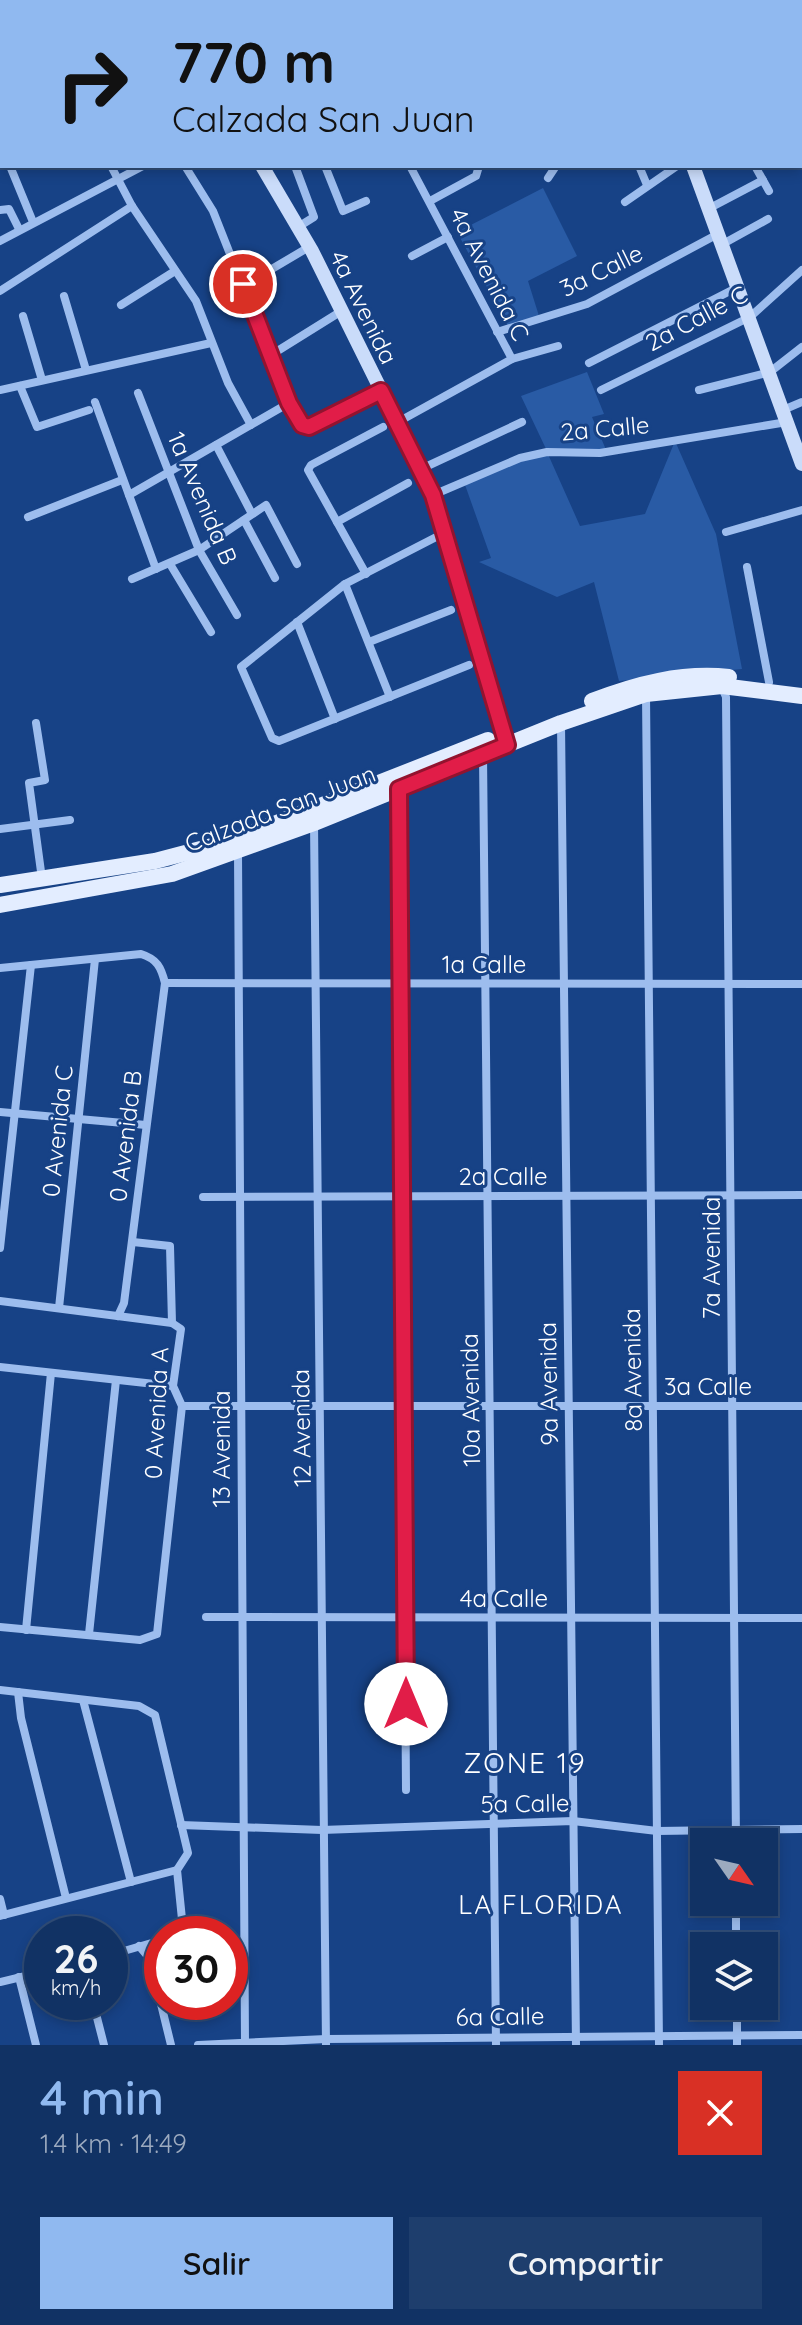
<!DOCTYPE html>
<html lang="es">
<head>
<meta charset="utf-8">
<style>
	:root { --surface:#113264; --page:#1e3e6d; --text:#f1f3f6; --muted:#9caabf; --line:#304d78; --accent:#90b9f0 }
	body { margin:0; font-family:Quicksand,sans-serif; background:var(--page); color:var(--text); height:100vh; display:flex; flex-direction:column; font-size:30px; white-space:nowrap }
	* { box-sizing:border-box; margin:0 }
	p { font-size:26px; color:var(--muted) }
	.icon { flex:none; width:44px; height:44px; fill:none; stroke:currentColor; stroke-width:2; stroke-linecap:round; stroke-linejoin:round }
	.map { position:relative; height:2045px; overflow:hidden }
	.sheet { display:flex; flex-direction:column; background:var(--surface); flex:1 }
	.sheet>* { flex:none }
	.hud { position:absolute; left:0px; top:0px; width:802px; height:168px; box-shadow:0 4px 12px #0003,0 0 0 2px var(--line); background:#90b9f0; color:#111; overflow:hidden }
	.needle { width:52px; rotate:124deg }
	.controls { position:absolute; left:690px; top:1828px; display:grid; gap:16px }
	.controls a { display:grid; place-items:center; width:88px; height:88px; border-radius:0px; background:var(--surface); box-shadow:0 4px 12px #0003,0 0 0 2px var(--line); font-size:40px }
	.speed { position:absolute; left:24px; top:1916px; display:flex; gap:16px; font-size:40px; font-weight:700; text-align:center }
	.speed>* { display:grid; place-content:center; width:104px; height:104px; border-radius:50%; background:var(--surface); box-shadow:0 4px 12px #0003,0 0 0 2px var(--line); line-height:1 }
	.speed small { font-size:20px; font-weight:400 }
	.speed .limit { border:12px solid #d22; background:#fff; color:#111 }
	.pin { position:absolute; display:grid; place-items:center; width:68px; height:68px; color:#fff; margin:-34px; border:4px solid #fff; border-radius:50%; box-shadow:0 2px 8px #0007 }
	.me { position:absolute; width:88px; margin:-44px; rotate:0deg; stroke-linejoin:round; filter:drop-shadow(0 0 6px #0008) }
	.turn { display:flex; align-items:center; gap:28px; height:168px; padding:0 40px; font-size:36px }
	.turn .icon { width:104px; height:104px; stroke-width:2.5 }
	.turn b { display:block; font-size:56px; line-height:68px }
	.round { display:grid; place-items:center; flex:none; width:84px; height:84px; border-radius:0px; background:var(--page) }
	.headline { display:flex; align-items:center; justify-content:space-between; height:136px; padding:0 40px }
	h1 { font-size:48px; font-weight:600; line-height:60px; color:var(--accent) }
	.cta { display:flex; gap:16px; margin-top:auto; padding:16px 40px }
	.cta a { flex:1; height:92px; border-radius:0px; background:var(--accent); color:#111; font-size:32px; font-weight:600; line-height:92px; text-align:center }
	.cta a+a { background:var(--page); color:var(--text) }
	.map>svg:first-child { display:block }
	.green { fill:#295ba5 }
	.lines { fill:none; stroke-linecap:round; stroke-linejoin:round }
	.street { stroke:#9dbdee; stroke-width:8 }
	.secondary { stroke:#cadcfa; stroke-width:14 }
	.primary { stroke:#e3edff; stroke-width:16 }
	.route-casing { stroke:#92132f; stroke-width:20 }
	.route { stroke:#e11d48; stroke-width:14 }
	.labels { text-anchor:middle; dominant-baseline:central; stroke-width:6; stroke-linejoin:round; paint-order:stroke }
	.street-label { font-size:24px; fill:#fff; stroke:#174286 }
	.neighbourhood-label { font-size:26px; letter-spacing:2px; fill:#fff; stroke:#174286 }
	.quarter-label { font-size:28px; letter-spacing:2px; fill:#fff; stroke:#174286 }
</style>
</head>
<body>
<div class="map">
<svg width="802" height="2045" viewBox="0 0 802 2045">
	<rect width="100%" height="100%" fill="#174286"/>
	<g class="green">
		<path d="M543,188L577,256L528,281L539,316L508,326L457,232Z"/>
		<path d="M587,372L604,414L592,417L607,452H547L580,526L645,514L675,441L716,534L742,669L619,681L594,582L557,597L479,562L491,558L464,482L547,451L521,396Z"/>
	</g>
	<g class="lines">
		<g class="street">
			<path d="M74,0V2"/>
			<path d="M198,0L199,2"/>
			<path d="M425,0L426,2"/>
			<path d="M476,0L477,2"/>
			<path d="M537,0L538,2"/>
			<path d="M722,0L723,2"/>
			<path d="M12,2L19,0"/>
			<path d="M683,2L685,0"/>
			<path d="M0,5H2"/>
			<path d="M0,46H2"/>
			<path d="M0,66L2,65"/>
			<path d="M0,87L2,86"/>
			<path d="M0,130L2,137"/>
			<path d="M800,130L802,132"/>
			<path d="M10,166L33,222"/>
			<path d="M111,166L132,206L196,301L228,383L251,425"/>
			<path d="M185,166L213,211L289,403L302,425L309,427L381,391"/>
			<path d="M295,166L314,217L298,227"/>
			<path d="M325,166L343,211L366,201"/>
			<path d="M410,166L512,359"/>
			<path d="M639,166L647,185"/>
			<path d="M755,166L769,191"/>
			<path d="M548,178L556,166"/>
			<path d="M430,201L476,176L479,166"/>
			<path d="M625,202L677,166"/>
			<path d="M708,209L763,180"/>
			<path d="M0,210L9,209L19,229"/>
			<path d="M0,241L143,166"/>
			<path d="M721,245L768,219"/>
			<path d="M412,256L448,237"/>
			<path d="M265,273L309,247"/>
			<path d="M0,291L132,206"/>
			<path d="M64,296L86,370"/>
			<path d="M121,305L175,271"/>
			<path d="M23,316L42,380"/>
			<path d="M497,332L587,304L718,234"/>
			<path d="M271,355L340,312"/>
			<path d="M589,363L738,287"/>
			<path d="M20,386L37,427L89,410"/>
			<path d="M0,390L211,343"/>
			<path d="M601,390L750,317L802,270"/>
			<path d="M699,390L770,372L802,347"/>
			<path d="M138,393L199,550L237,615"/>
			<path d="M95,402L156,569"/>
			<path d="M783,410L802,402"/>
			<path d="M398,422L512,359L558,346"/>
			<path d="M216,445L252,514"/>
			<path d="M421,469L522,422"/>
			<path d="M129,495L289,403"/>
			<path d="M433,495L520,458L547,452L600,453L787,422"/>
			<path d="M28,517L122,480"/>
			<path d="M244,520L275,578"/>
			<path d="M337,522L408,483"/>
			<path d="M726,532L802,510"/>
			<path d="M444,533L345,584L241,667L272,738L279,741L469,665"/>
			<path d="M170,564L211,632"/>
			<path d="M747,567L769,682"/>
			<path d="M366,574L308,470L311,465L383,427"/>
			<path d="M132,579L199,550L266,505L297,564"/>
			<path d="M345,584L390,697"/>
			<path d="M297,622L335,719"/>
			<path d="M369,642L451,610"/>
			<path d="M722,688L726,697L736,1842"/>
			<path d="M646,695L659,2045"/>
			<path d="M36,723L45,780L29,783L42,879"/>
			<path d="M561,724L576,2045"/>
			<path d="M483,755L496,2045"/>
			<path d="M399,789L406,1790"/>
			<path d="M314,822L326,2045"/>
			<path d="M0,829L70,820"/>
			<path d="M238,852L245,2045"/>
			<path d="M0,968L141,954C157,959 161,967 165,983L124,1303L118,1316"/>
			<path d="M165,983L802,984"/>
			<path d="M0,1112L146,1125"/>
			<path d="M203,1197L802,1195"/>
			<path d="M0,1248L31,965"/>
			<path d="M0,1301L172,1323"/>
			<path d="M59,1308L95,959"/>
			<path d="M0,1367L173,1386"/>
			<path d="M182,1406H802"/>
			<path d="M206,1617L802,1618"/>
			<path d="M0,1627L140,1640L157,1634L182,1406L173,1386L181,1329L172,1323L170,1246L133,1242"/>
			<path d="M26,1630L51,1373"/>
			<path d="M89,1634L116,1380"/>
			<path d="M0,1690L139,1706L155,1715L188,1853L177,1870L183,1929L180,1934"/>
			<path d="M18,1692L21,1718L66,1898"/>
			<path d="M83,1700L131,1882"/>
			<path d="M181,1825L322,1830L573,1821L657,1831L802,1829"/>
			<path d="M0,1899L4,1915"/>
			<path d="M736,1902V1946"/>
			<path d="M0,1916L177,1870"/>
			<path d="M139,1946L150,1959L171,2045"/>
			<path d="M110,1955L162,1940"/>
			<path d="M19,1977L36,2045"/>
			<path d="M0,1982L42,1972"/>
			<path d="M93,2002L104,2045"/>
			<path d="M737,2006V2045"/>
			<path d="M198,2045L326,2039L802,2035"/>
		</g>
		<g class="secondary">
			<path d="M634,0L635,2"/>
			<path d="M241,2L245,0"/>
			<path d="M262,166L312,251L433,495L507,745"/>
			<path d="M693,166L802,464"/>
		</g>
		<g class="primary">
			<path d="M592,701C636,684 681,672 729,677"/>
			<path d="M0,885L155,861L231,841L488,740"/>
			<path d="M0,905L172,874L314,823L561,723L646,694L722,686L802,696"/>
		</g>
	</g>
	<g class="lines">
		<defs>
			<path id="route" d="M243,284L289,403L302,425L309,427L381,391L433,495L507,745L399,789L406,1704"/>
		</defs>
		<use href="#route" class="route-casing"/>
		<use href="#route" class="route"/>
	</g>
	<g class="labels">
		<g class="street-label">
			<text transform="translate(601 270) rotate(-26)">3a Calle</text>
			<text transform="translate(490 274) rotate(63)">4a Avenida C</text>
			<text transform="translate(364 307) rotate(64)">4a Avenida</text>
			<text transform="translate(696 318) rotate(-28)">2a Calle C</text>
			<text transform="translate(605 428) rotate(-5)">2a Calle</text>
			<text transform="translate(203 498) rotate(67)">1a Avenida B</text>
			<text transform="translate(280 808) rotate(-21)">Calzada San Juan</text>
			<text x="484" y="964">1a Calle</text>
			<text transform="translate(57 1131) rotate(-84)">0 Avenida C</text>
			<text transform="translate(125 1136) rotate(-83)">0 Avenida B</text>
			<text x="503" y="1176">2a Calle</text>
			<text transform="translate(711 1258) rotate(-90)">7a Avenida</text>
			<text transform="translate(632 1370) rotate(-91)">8a Avenida</text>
			<text transform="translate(548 1384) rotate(-91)">9a Avenida</text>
			<text x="708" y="1386">3a Calle</text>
			<text transform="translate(470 1400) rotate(-91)">10a Avenida</text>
			<text transform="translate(156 1413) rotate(-87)">0 Avenida A</text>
			<text transform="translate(301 1428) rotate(-91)">12 Avenida</text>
			<text transform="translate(221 1449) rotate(-90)">13 Avenida</text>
			<text x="504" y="1598">4a Calle</text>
			<text transform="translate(525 1803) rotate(-1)">5a Calle</text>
			<text transform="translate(500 2016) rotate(-1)">6a Calle</text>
		</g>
		<g class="neighbourhood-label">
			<text x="541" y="1904">LA FLORIDA</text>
		</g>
		<g class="quarter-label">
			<text x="525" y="1762">ZONE 19</text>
		</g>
	</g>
</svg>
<div class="controls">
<a><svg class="needle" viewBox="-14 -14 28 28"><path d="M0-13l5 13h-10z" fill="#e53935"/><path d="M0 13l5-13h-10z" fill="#9caabf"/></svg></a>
<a><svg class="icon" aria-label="layers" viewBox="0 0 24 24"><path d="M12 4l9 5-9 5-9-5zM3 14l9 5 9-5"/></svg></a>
</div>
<div class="speed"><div>26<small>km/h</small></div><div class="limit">30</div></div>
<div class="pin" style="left:243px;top:284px;background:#d93025"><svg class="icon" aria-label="arrive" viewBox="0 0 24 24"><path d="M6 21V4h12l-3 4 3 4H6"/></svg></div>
<svg class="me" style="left:406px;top:1704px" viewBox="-20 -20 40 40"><circle r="19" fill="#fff"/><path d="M0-13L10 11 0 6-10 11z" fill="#e11d48"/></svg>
<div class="hud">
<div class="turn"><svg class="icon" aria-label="right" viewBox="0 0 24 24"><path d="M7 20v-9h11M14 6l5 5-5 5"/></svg><div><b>770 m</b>Calzada San Juan</div></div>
</div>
</div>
<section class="sheet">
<div class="headline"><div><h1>4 min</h1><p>1.4 km · 14:49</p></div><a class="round" style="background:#d93025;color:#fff"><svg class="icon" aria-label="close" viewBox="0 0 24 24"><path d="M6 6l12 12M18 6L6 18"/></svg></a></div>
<div class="cta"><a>Salir</a><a>Compartir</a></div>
</section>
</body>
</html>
